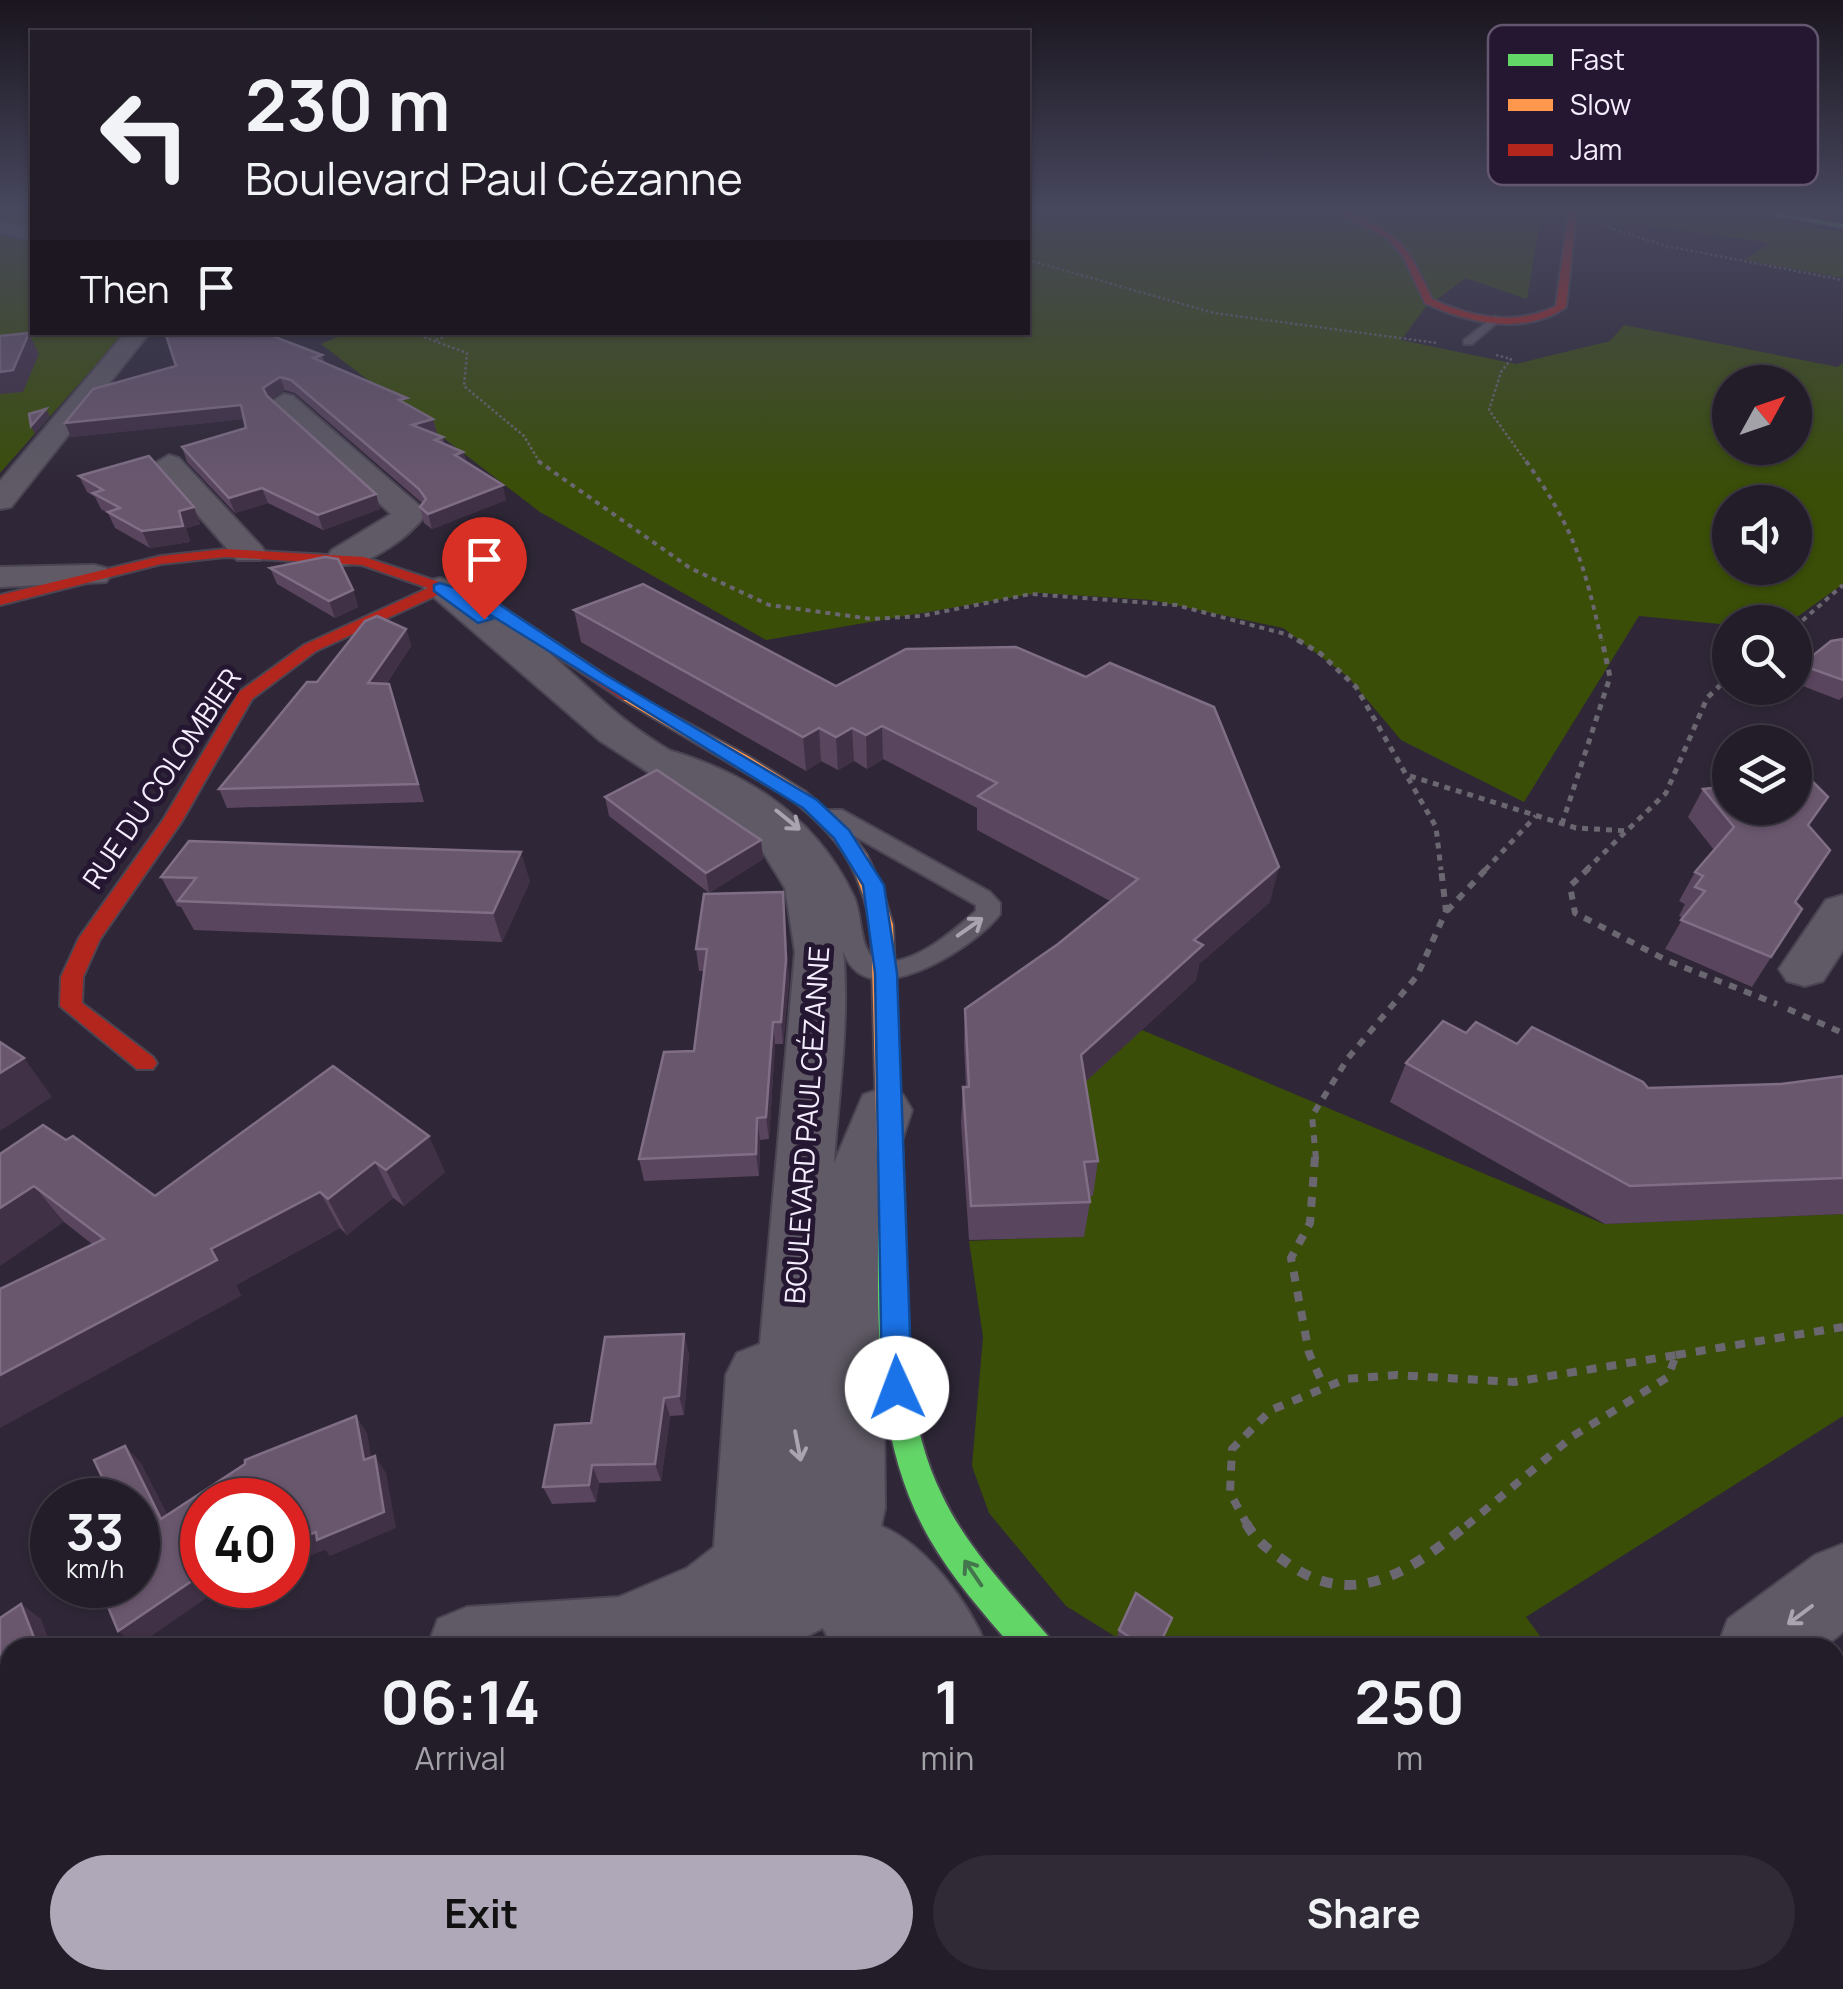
<!DOCTYPE html>
<html lang="en">
<head>
<meta charset="utf-8">
<style>
	:root { --surface:#231d29; --page:#2f2a35; --text:#f1f3f6; --muted:#a3a2a8; --line:#403b46; --accent:#afa8b8 }
	body { margin:0; font-family:Manrope,sans-serif; background:var(--page); color:var(--text); height:100vh; display:flex; flex-direction:column; font-size:38px; white-space:nowrap }
	* { box-sizing:border-box; margin:0 }
	p { font-size:32px; color:var(--muted) }
	.icon { flex:none; width:55px; height:55px; fill:none; stroke:currentColor; stroke-width:2; stroke-linecap:round; stroke-linejoin:round }
	.map { position:relative; flex:1; overflow:hidden }
	.details { position:absolute; left:0px; top:1638px; width:1845px; height:352px; display:flex; flex-direction:column; background:var(--surface); border-radius:30px 30px 0 0; box-shadow:0 2px 8px #0004,0 0 0 2px var(--line) }
	.details>* { flex:none }
	.top-card { position:absolute; left:30px; top:30px; width:1000px; height:305px; border-radius:0px; box-shadow:0 2px 8px #0004,0 0 0 2px var(--line); background:#231d29; color:var(--text); overflow:hidden }
	.needle { width:65px; rotate:50deg }
	.buttons { position:absolute; left:1712px; top:365px; display:grid; gap:20px }
	.buttons a { display:grid; place-items:center; width:100px; height:100px; border-radius:50%; background:var(--surface); box-shadow:0 2px 8px #0004,0 0 0 2px var(--line); font-size:50px }
	.speed { position:absolute; left:30px; top:1478px; display:flex; gap:20px; font-size:50px; font-weight:700; text-align:center }
	.speed>* { display:grid; place-content:center; width:130px; height:130px; border-radius:50%; background:var(--surface); box-shadow:0 2px 8px #0004,0 0 0 2px var(--line); line-height:1 }
	.speed small { font-size:25px; font-weight:400 }
	.speed .limit { border:15px solid #d22; background:#fff; color:#111 }
	.pin { position:absolute; display:grid; place-items:center; width:85px; height:85px; color:#fff; margin:-102px -42px; border-radius:50% 50% 50% 0; rotate:-45deg; box-shadow:0 0 10px #0007 }
	.pin .icon { rotate:45deg }
	.me { position:absolute; width:110px; margin:-55px; rotate:358deg; stroke-linejoin:round; filter:drop-shadow(0 0 8px #0008) }
	.turn { display:flex; align-items:center; gap:35px; height:210px; padding:0 50px; font-size:45px }
	.turn .icon { width:130px; height:130px; stroke-width:2.5 }
	.turn b { display:block; font-size:70px; line-height:85px }
	.then { display:flex; align-items:center; height:95px; padding:0 50px; background:#0003; gap:20px; font-size:38px }
	.eta { display:flex; justify-content:space-evenly; align-items:center; height:170px; text-align:center }
	.eta b { font-size:60px; font-weight:700; line-height:70px }
	.primary-button { display:flex; gap:20px; margin-top:auto; padding:20px 50px }
	.primary-button a { flex:1; height:115px; border-radius:60px; background:var(--accent); color:#111; font-size:40px; font-weight:700; line-height:115px; text-align:center }
	.primary-button a+a { background:var(--page); color:var(--text) }
	.map>svg:first-child { display:block }
	.green { fill:#3a4e08; fill-rule:evenodd }
	.lines { fill:none; stroke-linecap:round; stroke-linejoin:round }
	.lane-casing { stroke:#4b4553; stroke-width:4 }
	.street-casing { stroke:#4b4553; stroke-width:4 }
	.fast-casing { stroke:#4b4553; stroke-width:4 }
	.slow-casing { stroke:#4b4553; stroke-width:4 }
	.jam-casing { stroke:#4b4553; stroke-width:4 }
	.path-far5 { stroke:#6b6771; stroke-width:2.5; stroke-dasharray:2.5 2.5; stroke-linecap:butt }
	.path-far4 { stroke:#6b6771; stroke-width:4; stroke-dasharray:5 5; stroke-linecap:butt }
	.path-far3 { stroke:#6b6771; stroke-width:5; stroke-dasharray:6 6; stroke-linecap:butt }
	.path-far2 { stroke:#6b6771; stroke-width:6; stroke-dasharray:8 8; stroke-linecap:butt }
	.path-far1 { stroke:#6b6771; stroke-width:8; stroke-dasharray:10 10; stroke-linecap:butt }
	.path { stroke:#6b6771; stroke-width:10; stroke-dasharray:12 12; stroke-linecap:butt }
	.lane { fill:#5f5a65; fill-rule:evenodd }
	.street { fill:#5f5a65; fill-rule:evenodd }
	.fast { fill:#63d668; fill-rule:evenodd }
	.slow { fill:#ff974d; fill-rule:evenodd }
	.jam { fill:#b3261e; fill-rule:evenodd }
	.wall { fill:#59455d }
	.shaded-wall { fill:#413147 }
	.building { fill:#69576e; stroke:#7f6e85; stroke-width:2.5 }
	.oneway { stroke:#aaa4b1 }
	.oneway2 { stroke:#44764d }
	.route { fill:#1a73e8; stroke:#114b97; stroke-width:2.5 }
	.labels { text-anchor:middle; dominant-baseline:central; stroke-width:10; stroke-linejoin:round; paint-order:stroke }
	.street-label { font-size:28px; fill:#f4edfd; stroke:#251732 }
	.key { fill:#251732; stroke:#63576f; stroke-width:2.5 }
	.key-label { font-size:28px; fill:#f4edfd }
</style>
</head>
<body>
<div class="map">
<svg width="1843" height="1989" viewBox="0 0 1843 1989">
	<rect width="100%" height="100%" fill="#2f2737"/>
	<g class="green">
		<path d="M0,209H32V332L124,333L0,473Z"/>
		<path d="M1028,209H1542L1527,299L1466,278L1425,308L1401,340L1516,364L1610,341L1624,325L1838,367L1843,363V584L1790,622L1730,625L1639,616L1524,802L1401,740L1348,677L1283,628L1151,600L1039,593L766,640L540,512L321,344L349,332H1028ZM1730,382H1795V448H1730ZM1730,502H1795V568H1730Z"/>
		<path d="M1589,209H1710L1843,232V278L1744,260L1771,243L1586,216Z"/>
		<path d="M1142,1030L1604,1224L1843,1214V1416L1526,1617L1548,1647H1132L1066,1606L989,1513L972,1466L983,1337L969,1241L1084,1236L1079,1197L1093,1195L1084,1083Z"/>
		<path d="M1835,1974L1843,1989H784L791,1980H1835Z"/>
	</g>
	<g class="lines">
		<defs>
			<g id="lane">
				<path d="M1495,316L1499,321L1472,344H1464V340Z"/>
				<path d="M646,744C736,766 813,810 854,897C863,918 858,946 876,961C911,968 951,933 976,911V905L826,820V810H842L990,892L1000,903V914C978,944 886,1004 853,968C836,949 841,924 833,902C802,819 721,775 639,754L636,750Z"/>
			</g>
			<g id="street">
				<path d="M0,221L32,228V240L0,233Z"/>
				<path d="M126,332H150L11,507L0,509V481Z"/>
				<path d="M284,394L293,396L421,507L426,514C409,538 362,572 332,564L327,557L332,550L391,514L275,408L271,402Z"/>
				<path d="M169,455L179,458L261,546L266,553L261,560H237L159,470L154,464Z"/>
				<path d="M94,565L106,568L111,575L106,582L0,587V567Z"/>
				<path d="M440,578C488,590 574,677 614,711C666,755 732,783 787,822C874,885 839,1070 834,1163L863,1095L883,1088L903,1095L912,1110L882,1201L885,1508L881,1526C926,1545 969,1602 987,1648H833L823,1628L784,1648H427L438,1619L467,1607L619,1597L687,1568L714,1547L726,1375L737,1353L760,1344L795,952L785,888L758,844L599,740L423,588L428,581Z"/>
				<path d="M1843,895V950L1823,981L1805,986L1787,981L1779,969L1826,900Z"/>
				<path d="M1843,1544V1632L1823,1648H1717L1728,1619L1815,1555Z"/>
				<path d="M1843,1682V1770L1835,1773V1685Z"/>
				<path d="M10,1815V1908L0,1912V1819Z"/>
			</g>
			<g id="fast">
				<path d="M1748,209L1843,224V228L1752,211Z"/>
				<path d="M891,1182L900,1185L904,1193C907,1292 897,1404 942,1495C967,1548 1010,1592 1048,1636L1053,1648H1013C983,1613 952,1578 929,1538C869,1432 879,1310 878,1193L882,1185Z"/>
			</g>
			<path id="slow" d="M629,691L748,756L806,792L849,830L867,855L882,888L893,925L904,1193L900,1201L891,1204L882,1201L878,1193L871,925C858,866 840,838 792,800L623,700V692Z"/>
			<g id="jam">
				<path d="M1331,209H1341C1402,238 1403,237 1432,299C1472,318 1516,326 1556,306L1569,209H1577L1566,307C1525,336 1467,323 1425,303L1403,256L1388,238Z"/>
				<path d="M225,549L364,557L490,599L637,696L635,700H623L480,605L442,593L316,651L252,699L182,821L100,939L83,977L82,1003L153,1057L157,1063L153,1069H137L60,1006L61,977L79,938L163,820L239,692L304,645L428,588L362,565L225,557L161,564L0,605V595L161,556Z"/>
			</g>
		</defs>
		<use href="#lane" class="lane-casing"/>
		<use href="#street" class="street-casing"/>
		<use href="#fast" class="fast-casing"/>
		<use href="#slow" class="slow-casing"/>
		<use href="#jam" class="jam-casing"/>
		<g class="path-far5">
			<path d="M1604,226L1666,246L1843,280"/>
			<path d="M1028,260L1214,313L1437,343"/>
			<path d="M410,332L467,353L464,386L524,436L540,463"/>
			<path d="M436,340L457,332"/>
			<path d="M1496,355L1511,359L1501,372L1489,410L1527,463"/>
		</g>
		<g class="path-far4">
			<path d="M538,461L690,568L769,605L872,619L921,616L1031,594L1176,605L1289,635L1302,643"/>
			<path d="M1526,461C1574,528 1584,563 1602,643"/>
			<path d="M1795,627L1843,585"/>
		</g>
		<g class="path-far3">
			<path d="M1298,640L1321,654L1356,687L1436,827L1441,870"/>
			<path d="M1410,776L1576,828L1629,831"/>
			<path d="M1562,824L1610,677L1602,640"/>
			<path d="M1485,870L1536,816"/>
			<path d="M1586,870L1666,793L1707,698L1730,676"/>
		</g>
		<g class="path-far2">
			<path d="M1589,868L1570,886L1575,913L1668,961L1777,1004"/>
			<path d="M1447,911L1487,868"/>
			<path d="M1788,1009L1843,1033"/>
			<path d="M1316,1159L1312,1116L1348,1058L1417,976L1446,911L1441,868"/>
		</g>
		<g class="path-far1">
			<path d="M1315,1157L1310,1223L1291,1258L1309,1353L1324,1387"/>
			<path d="M1676,1355L1843,1327"/>
			<path d="M1248,1526L1230,1493L1232,1449L1271,1410L1346,1379L1396,1375L1514,1382L1676,1355"/>
			<path d="M1466,1526L1573,1436L1668,1377L1676,1355"/>
		</g>
		<g class="path">
			<path d="M1246,1523C1257,1543 1272,1552 1290,1565C1357,1612 1416,1567 1469,1523"/>
			<path d="M1274,1980V1989"/>
		</g>
		<use href="#lane" class="lane"/>
		<use href="#street" class="street"/>
		<use href="#fast" class="fast"/>
		<use href="#slow" class="slow"/>
		<use href="#jam" class="jam"/>
	</g>
	<g class="wall">
		<path d="M322,355L325,363L433,419L437,433L434,434L443,437L444,444L463,452L466,462L506,500L432,529L424,523L420,507L422,503L295,393L285,390L270,399L376,494L380,509L323,530L268,503L235,513L187,462L182,447L246,428L244,419L71,437L65,423Z"/>
		<path d="M79,476L194,507L200,524L186,528L190,542L150,548L115,528L108,513L101,509L95,497L87,492Z"/>
		<path d="M270,568L353,590L358,607L335,618L277,584Z"/>
		<path d="M574,610L836,686L1270,902L1199,964L1196,980L1085,1082L1098,1161L1093,1196H1089L1090,1202L1084,1237L969,1240L961,1123L963,1087H966L964,1045L965,1009L1058,944L1110,901L977,830V808L883,759L867,769L854,761L838,770L821,761L806,771L581,642Z"/>
		<path d="M406,629L411,646L386,684H389L395,702L424,802L227,808L219,789L317,682Z"/>
		<path d="M1843,639V697L1839,700L1795,683V677L1801,665Z"/>
		<path d="M1703,789L1809,827L1796,903L1802,909L1752,987L1665,949L1683,918L1679,916L1685,904L1679,901L1695,872L1714,850L1688,817Z"/>
		<path d="M605,797L761,840L763,859L709,893L609,816Z"/>
		<path d="M161,877L530,881L502,942L194,930L181,907L177,906Z"/>
		<path d="M783,892L789,981L783,1044H775L769,1139L760,1140L759,1176L644,1181L639,1159L694,1051L704,971H699L696,949Z"/>
		<path d="M1466,1033L1648,1088L1781,1084L1843,1076V1214L1605,1224L1390,1102L1406,1063Z"/>
		<path d="M333,1066L445,1172L404,1206L393,1198L347,1235L340,1228L236,1285L241,1296L92,1244L64,1222L0,1154L155,1196Z"/>
		<path d="M689,1353L684,1415L670,1416L661,1481L599,1483L596,1502L552,1504L543,1487L591,1423Z"/>
		<path d="M1172,1618L1159,1648H1132L1117,1638L1119,1630Z"/>
	</g>
	<g class="shaded-wall">
		<path d="M29,333L39,354L23,392L0,394V372Z"/>
		<path d="M280,377L285,390L267,401L263,388Z"/>
		<path d="M241,405L246,419L71,437L65,423Z"/>
		<path d="M46,409L50,416L35,434L31,426Z"/>
		<path d="M433,419L437,433L416,440L412,425Z"/>
		<path d="M463,452L467,466L455,455Z"/>
		<path d="M503,485L506,500L432,529L428,514Z"/>
		<path d="M262,488L268,503L235,513L229,498Z"/>
		<path d="M376,494L380,509L323,530L318,515Z"/>
		<path d="M194,507L200,524L186,528L190,542L150,548L142,531L179,511Z"/>
		<path d="M353,590L358,607L335,618L329,601Z"/>
		<path d="M406,629L411,646L374,701L368,683Z"/>
		<path d="M882,726L883,759L867,769L866,735Z"/>
		<path d="M819,728L821,761L806,771L803,737Z"/>
		<path d="M852,728L854,761L838,770L836,737Z"/>
		<path d="M761,840L763,859L709,893L706,873Z"/>
		<path d="M521,852L530,881L502,942L493,913Z"/>
		<path d="M1279,867L1270,902L1199,964L1196,980L1076,1090L1081,1055L1194,940Z"/>
		<path d="M783,892L789,981L783,1044L781,1022Z"/>
		<path d="M773,1022L775,1044L769,1139L766,1117Z"/>
		<path d="M24,1058L52,1097L0,1131V1073Z"/>
		<path d="M757,1118L760,1140L759,1176L756,1154Z"/>
		<path d="M429,1136L445,1172L404,1206L386,1170Z"/>
		<path d="M375,1162L393,1198L347,1235L328,1199Z"/>
		<path d="M34,1186L64,1222L0,1266V1208Z"/>
		<path d="M320,1192L340,1228L236,1285L241,1296L0,1428V1375L211,1249Z"/>
		<path d="M684,1334L689,1353L684,1415L679,1396Z"/>
		<path d="M664,1398L670,1416L661,1481L655,1464Z"/>
		<path d="M356,1416L367,1433L375,1477L364,1460Z"/>
		<path d="M125,1446L141,1463L178,1535L161,1519Z"/>
		<path d="M375,1456L386,1473L396,1528L330,1556L325,1550L288,1564V1543Z"/>
		<path d="M592,1465L599,1483L596,1502L589,1485Z"/>
		<path d="M202,1574V1585H225L137,1646L118,1631Z"/>
		<path d="M21,1604L41,1619L52,1648H38Z"/>
		<path d="M10,1766V1788L0,1783V1774Z"/>
		<path d="M129,1980H148L151,1989H132Z"/>
		<path d="M464,1980H472L477,1989H469Z"/>
	</g>
	<g class="building">
		<path d="M165,332H262L322,355L313,358L407,398L399,400L433,419L412,425L443,437L435,440L463,452L455,455L503,485L428,514L420,507L426,499L419,489L291,380L280,377L263,388L267,396L376,494L318,515L262,488L229,498L182,447L246,428L241,405L65,423L93,389L176,366Z"/>
		<path d="M29,333L13,370L0,372V336Z"/>
		<path d="M46,409L31,426L29,414Z"/>
		<path d="M149,456L194,507L179,511L183,526L142,531L108,512L120,508L93,493L103,490L79,476Z"/>
		<path d="M325,557L338,559L353,590L329,601L270,568Z"/>
		<path d="M643,584L836,686L906,649L1016,647L1086,677L1110,663L1214,707L1279,867L1194,940L1203,945L1081,1055L1098,1161L1084,1162L1090,1202L971,1206L963,1087H969L965,1009L1058,944L1138,879L978,796L997,783L882,726L866,735L852,728L836,737L819,728L803,737L574,610Z"/>
		<path d="M377,616L406,629L368,683L389,684L418,784L219,789L307,682H317L365,621Z"/>
		<path d="M1843,639V680L1801,665L1831,641Z"/>
		<path d="M657,770L761,840L706,873L605,797Z"/>
		<path d="M1811,780L1828,797L1808,825L1830,850L1795,902L1802,909L1771,957L1681,920L1705,891L1695,887L1703,876L1695,872L1734,827L1703,789L1730,786V808H1795V782Z"/>
		<path d="M189,841L521,852L493,913L178,901L196,878L161,877Z"/>
		<path d="M783,892L786,959L781,1022H773L766,1117L757,1118L756,1154L639,1159L664,1052L694,1051L707,949H696L704,894Z"/>
		<path d="M1443,1021L1466,1033L1476,1022L1517,1044L1532,1027L1643,1082L1648,1088L1781,1084L1843,1076V1178L1630,1186L1406,1063Z"/>
		<path d="M0,1042L24,1058L0,1073Z"/>
		<path d="M333,1066L429,1136L386,1170L375,1162L328,1199L320,1192L211,1249L217,1260L0,1375V1289L104,1239L34,1186L0,1208V1154L43,1125L66,1140L73,1136L155,1196Z"/>
		<path d="M684,1334L679,1396L664,1398L655,1464L592,1465L589,1485L543,1487L555,1425L591,1423L605,1337Z"/>
		<path d="M356,1416L364,1460L375,1456L384,1512L317,1540L316,1532L288,1543V1500H202V1574L118,1631L99,1585H138V1500H113L94,1460L125,1446L161,1519L245,1464V1460Z"/>
		<path d="M1136,1593L1172,1618L1158,1648H1146L1119,1630Z"/>
		<path d="M21,1604L38,1648H10V1766L0,1774V1618Z"/>
		<path d="M39,1980H129L132,1989H28Z"/>
		<path d="M261,1980H464L469,1989H265Z"/>
	</g>
	<defs><path id="oneway-shaft" d="M-6 0H5M1.5-3L5.5 0L1.5 3" fill="none" stroke-width="1.6" stroke-linecap="round" stroke-linejoin="round" transform="scale(2.5)"/></defs>
	<g class="oneway">
		<use href="#oneway-shaft" transform="translate(788 820) rotate(39)"/>
		<use href="#oneway-shaft" transform="translate(970 927) rotate(-35)"/>
		<use href="#oneway-shaft" transform="translate(798 1446) rotate(79)"/>
		<use href="#oneway-shaft" transform="translate(1800 1615) rotate(143)"/>
	</g>
	<use class="oneway2" href="#oneway-shaft" transform="translate(973 1573) rotate(-124)"/>
	<linearGradient id="sky" x2="0" y2="1"><stop stop-color="#1a151e"/><stop offset="0.43" stop-color="#47475e"/><stop offset="1" stop-color="#47475e" stop-opacity="0"/></linearGradient>
	<rect width="1843" height="487" fill="url(#sky)"/>
	<path class="route" d="M440,583L491,599L604,674L817,800L849,830L884,885L897,973L912,1388L908,1397L897,1401L886,1397L882,1388L875,973L863,885L834,838L803,808L471,603L492,619L478,623L434,591V585Z"/>
	<g class="labels">
		<g class="street-label">
			<text transform="translate(161 778) rotate(-56)">RUE DU COLOMBIER</text>
			<text transform="translate(806 1125) rotate(-86)">BOULEVARD PAUL CÉZANNE</text>
		</g>
	</g>
	<rect x="1488" y="25" width="330" height="160" rx="15" class="key"/>
	<rect x="1508" y="54" width="45" height="12" fill="#63d668"/>
	<rect x="1508" y="99" width="45" height="12" fill="#ff974d"/>
	<rect x="1508" y="144" width="45" height="12" fill="#b3261e"/>
	<g class="key-label">
		<text x="1570" y="70">Fast</text>
		<text x="1570" y="115">Slow</text>
		<text x="1570" y="160">Jam</text>
	</g>
</svg>
<div class="buttons">
<a><svg class="needle" viewBox="-14 -14 28 28"><path d="M0-13l5 13h-10z" fill="#e53935"/><path d="M0 13l5-13h-10z" fill="#a3a2a8"/></svg></a>
<a><svg class="icon" aria-label="sound" viewBox="0 0 24 24"><path d="M4 9h4l5-4v14l-5-4H4zM17 9q2 3 0 6"/></svg></a>
<a><svg class="icon" aria-label="search" viewBox="0 0 24 24"><circle cx="10" cy="10" r="6"/><path d="M15 15l6 6"/></svg></a>
<a><svg class="icon" aria-label="layers" viewBox="0 0 24 24"><path d="M12 4l9 5-9 5-9-5zM3 14l9 5 9-5"/></svg></a>
</div>
<div class="speed"><div>33<small>km/h</small></div><div class="limit">40</div></div>
<div class="pin" style="left:484px;top:619px;background:#d93025"><svg class="icon" aria-label="arrive" viewBox="0 0 24 24"><path d="M6 21V4h12l-3 4 3 4H6"/></svg></div>
<svg class="me" style="left:897px;top:1388px" viewBox="-20 -20 40 40"><circle r="19" fill="#fff"/><path d="M0-13L10 11 0 6-10 11z" fill="#1a73e8"/></svg>
<div class="top-card">
<div class="turn"><svg class="icon" aria-label="left" viewBox="0 0 24 24"><path d="M17 20v-9H6M10 6l-5 5 5 5"/></svg><div><b>230 m</b>Boulevard Paul Cézanne</div></div>
<div class="then">Then<svg class="icon" aria-label="arrive" viewBox="0 0 24 24"><path d="M6 21V4h12l-3 4 3 4H6"/></svg></div>
</div>
<section class="details">
<div class="eta">
<div><b>06:14</b><p>Arrival</p></div>
<div><b>1</b><p>min</p></div>
<div><b>250</b><p>m</p></div>
</div>
<div class="primary-button"><a>Exit</a><a>Share</a></div>
</section>
</div>
</body>
</html>
